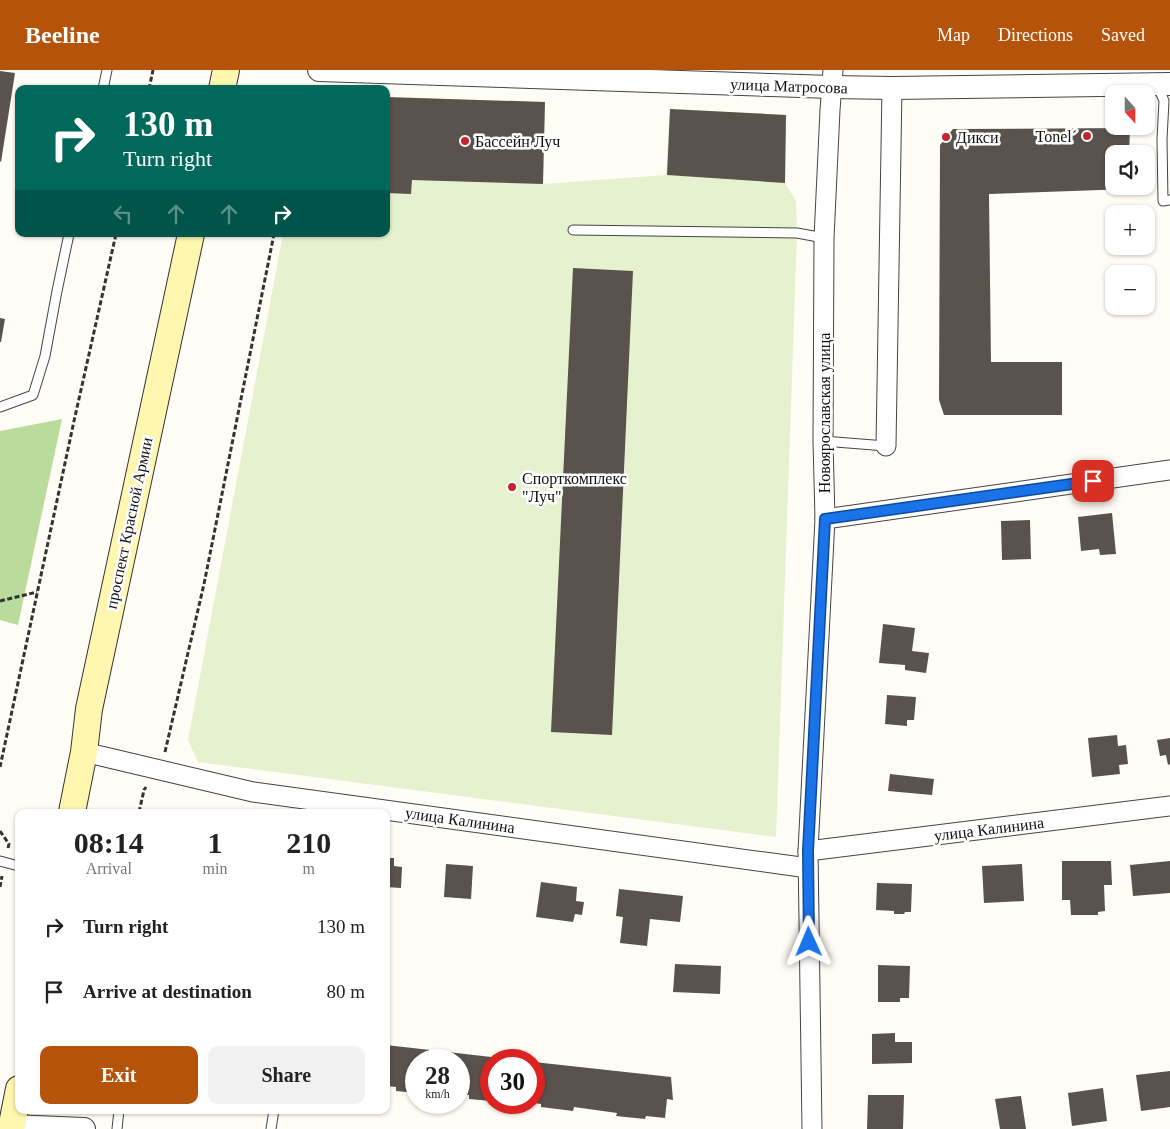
<!DOCTYPE html>
<html lang="en">
<head>
<meta charset="utf-8">
<style>
	:root { --surface:#fff; --page:#f2f2f2; --text:#222; --muted:#767676; --accent:#b45309 }
	body { margin:0; font-family:"Times New Roman",serif; background:var(--page); color:var(--text); height:100vh; display:flex; flex-direction:column; font-size:19px; white-space:nowrap }
	* { box-sizing:border-box; margin:0 }
	p { font-size:16px; color:var(--muted) }
	.icon { flex:none; width:28px; height:28px; fill:none; stroke:currentColor; stroke-width:2; stroke-linecap:round; stroke-linejoin:round }
	.map { position:relative; flex:1; overflow:hidden }
	.drawer { position:absolute; left:15px; top:739px; width:375px; height:305px; display:flex; flex-direction:column; background:var(--surface); border-radius:10px; box-shadow:0 1px 4px #0004 }
	.drawer>* { flex:none }
	.guide { position:absolute; left:15px; top:15px; width:375px; height:152px; border-radius:10px; box-shadow:0 1px 4px #0004; background:#00695c; color:#fff; overflow:hidden }
	.needle { width:32px; rotate:159deg }
	.fabs { position:absolute; left:1105px; top:15px; display:grid; gap:10px }
	.fabs a { display:grid; place-items:center; width:50px; height:50px; border-radius:10px; background:var(--surface); box-shadow:0 1px 4px #0004; font-size:25px }
	.speed { position:absolute; left:405px; top:979px; display:flex; gap:10px; font-size:25px; font-weight:700; text-align:center }
	.speed>* { display:grid; place-content:center; width:65px; height:65px; border-radius:50%; background:var(--surface); box-shadow:0 1px 4px #0004; line-height:1 }
	.speed small { font-size:12px; font-weight:400 }
	.speed .limit { border:8px solid #d22; background:#fff; color:#111 }
	.pin { position:absolute; display:grid; place-items:center; width:42px; height:42px; color:#fff; margin:-21px; border-radius:10px; box-shadow:0 2px 8px #0006 }
	.me { position:absolute; width:55px; margin:-28px; rotate:359deg; stroke-linejoin:round; filter:drop-shadow(0 0 4px #0008) }
	.turn { display:flex; align-items:center; gap:18px; height:105px; padding:0 25px; font-size:22px }
	.turn .icon { width:65px; height:65px; stroke-width:2.5 }
	.turn b { display:block; font-size:35px; line-height:42px }
	.lanes { display:flex; align-items:center; height:48px; padding:0 25px; background:#0003; justify-content:center; gap:25px; direction:ltr }
	.lanes .off { opacity:.35 }
	.eta { display:flex; justify-content:space-evenly; align-items:center; height:85px; text-align:center }
	.eta b { font-size:30px; font-weight:600; line-height:35px }
	.cta { display:flex; gap:10px; margin-top:auto; padding:10px 25px }
	.cta a { flex:1; height:58px; border-radius:10px; background:var(--accent); color:#fff; font-size:20px; font-weight:600; line-height:58px; text-align:center }
	.cta a+a { background:var(--page); color:var(--text) }
	ul { padding:0; list-style:none }
	li { display:flex; align-items:center; gap:15px; height:65px; padding:0 25px }
	li div { flex:1 }
	li b { display:block; font-size:19px }
	li em { font-style:normal }
	header { display:flex; align-items:center; gap:30px; box-sizing:border-box; height:70px; padding:0 25px; background:var(--accent); color:#fff }
	header strong { font-size:24px }
	nav { display:flex; gap:28px; margin-inline-start:auto; font-size:18px }
	.map>svg:first-child { display:block }
	.forest { fill:#b9dc9c }
	.pitch { fill:#e6f2cf }
	.building { fill:#5a524d }
	.lines { fill:none; stroke-linecap:round; stroke-linejoin:round }
	.service-casing { stroke:#444; stroke-width:11 }
	.minor-casing { stroke:#444; stroke-width:21 }
	.tertiary-casing { stroke:#444; stroke-width:24 }
	.secondary-casing { stroke:#333; stroke-width:28 }
	.path { stroke:#333; stroke-width:3; stroke-dasharray:5 2.5; stroke-linecap:butt }
	.service { stroke:#fff; stroke-width:9 }
	.minor { stroke:#fff; stroke-width:19 }
	.tertiary { stroke:#fff; stroke-width:22 }
	.secondary { stroke:#fff6b0; stroke-width:26 }
	.route-casing { stroke:#114b97; stroke-width:12 }
	.route { stroke:#1a73e8; stroke-width:9 }
	.poi-dot { fill:#c4262e; stroke:#fff; stroke-width:2 }
	.labels { text-anchor:middle; dominant-baseline:central; stroke-width:5; stroke-linejoin:round; paint-order:stroke }
	.street-label { font-size:16px; fill:#111; stroke:#fff }
	.poi-label { font-size:16px; fill:#111; stroke:#fff; text-anchor:start }
</style>
</head>
<body>
<header>
<strong>Beeline</strong>
<nav><a>Map</a><a>Directions</a><a>Saved</a></nav>
</header>
<div class="map">
<svg width="1170" height="1059" viewBox="0 0 1170 1059">
	<rect width="100%" height="100%" fill="#fffdf5"/>
	<path class="forest" d="M62,349L18,555L0,550V361Z"/>
	<path class="pitch" d="M386,27L545,32L543,114L666,105L670,39L786,45L785,113L796,131L797,163L776,767L198,692L188,670L283,164H386Z"/>
	<g class="building">
		<path d="M0,1L15,3L1,92L0,91Z"/>
		<path d="M386,27L545,32L543,114L412,110L411,124L386,123Z"/>
		<path d="M670,39L786,45L785,113L667,105Z"/>
		<path d="M1130,58L1129,84H1114V116H1128V119L989,124L991,292H1062V345H944L939,330L940,75L953,59Z"/>
		<path d="M573,198L633,201L612,665L551,662Z"/>
		<path d="M0,248L5,249L1,272H0Z"/>
		<path d="M1112,443L1116,484L1100,485L1099,479L1081,481L1078,447Z"/>
		<path d="M1030,450L1031,489L1002,490L1001,451Z"/>
		<path d="M883,554L915,558L912,581L929,583L926,603L905,600V595L879,593Z"/>
		<path d="M887,625L916,627L914,650H907V656L885,654Z"/>
		<path d="M1117,665L1118,676L1126,675L1128,694L1119,695L1120,704L1092,707L1088,668Z"/>
		<path d="M1170,668V694L1168,695L1166,685L1160,686L1157,670Z"/>
		<path d="M890,704L934,709L932,725L888,721Z"/>
		<path d="M386,788H394V796L402,797L401,818L386,817Z"/>
		<path d="M1062,791H1111L1112,815H1104L1105,841L1098,842V845H1071L1070,830H1062Z"/>
		<path d="M1170,791V823L1133,826L1130,795Z"/>
		<path d="M446,794L473,796L471,829L444,827Z"/>
		<path d="M1022,794L1024,831L984,833L982,796Z"/>
		<path d="M541,812L577,817L576,831L584,832L582,845L575,844L573,852L536,847Z"/>
		<path d="M877,813L912,814L911,842H905L904,844H894V841L876,840Z"/>
		<path d="M619,819L683,826L680,852L650,849L647,876L620,873L623,847L616,846Z"/>
		<path d="M675,894L721,896L720,924L673,922Z"/>
		<path d="M878,895L910,896L909,928H900V932H878Z"/>
		<path d="M895,963V972H912V993L872,994V964Z"/>
		<path d="M386,975L509,989V990H491V1031L469,1029V1025L459,1024V990H416V1023L396,1021V1017L386,1016Z"/>
		<path d="M534,992L671,1007L673,1030L667,1029L665,1048L646,1046L645,1049L616,1046L617,1043L574,1037L573,1041L541,1037V1034L534,1033Z"/>
		<path d="M1170,1001V1037L1141,1041L1136,1005Z"/>
		<path d="M1103,1018L1107,1051L1072,1056L1068,1023Z"/>
		<path d="M868,1025H904L903,1059H867Z"/>
		<path d="M1021,1026L1026,1059H1000L995,1029Z"/>
	</g>
	<g class="lines">
		<defs>
			<g id="service">
				<path d="M1158,16L1164,31L1162,69L1163,131L1170,130"/>
				<path d="M103,19L107,0"/>
				<path d="M573,160L797,163L824,168"/>
				<path d="M0,337L33,325L45,286L57,221L69,164"/>
				<path d="M823,371L886,376"/>
				<path d="M0,791L19,796"/>
				<path d="M117,1059L119,1040"/>
				<path d="M271,1059L274,1040"/>
			</g>
			<g id="minor">
				<path d="M886,376L892,18"/>
				<path d="M825,449L1170,400"/>
				<path d="M84,682L253,722L808,798"/>
				<path d="M808,781L1170,736"/>
				<path d="M812,1059L808,781L825,449L823,371L824,168L830,40L833,0"/>
			</g>
			<g id="tertiary">
				<path d="M319,0L832,17L892,18L1170,14"/>
				<path d="M11,1056L84,1059"/>
			</g>
			<g id="secondary">
				<path d="M222,19L226,0"/>
				<path d="M72,742L84,682L89,639L191,164"/>
				<path d="M11,1059L19,1019"/>
			</g>
		</defs>
		<use href="#service" class="service-casing"/>
		<use href="#minor" class="minor-casing"/>
		<use href="#tertiary" class="tertiary-casing"/>
		<use href="#secondary" class="secondary-casing"/>
		<g class="path">
			<path d="M149,19L153,0"/>
			<path d="M0,531L37,522"/>
			<path d="M165,682L204,514L274,164"/>
			<path d="M0,697L74,351L116,164"/>
			<path d="M139,742L144,720L146,717"/>
			<path d="M0,761L9,774L8,778"/>
			<path d="M0,817L2,806"/>
		</g>
		<use href="#service" class="service"/>
		<use href="#minor" class="minor"/>
		<use href="#tertiary" class="tertiary"/>
		<use href="#secondary" class="secondary"/>
	</g>
	<g class="lines">
		<defs>
			<path id="route" d="M809,872L808,781L825,449L1093,411"/>
		</defs>
		<use href="#route" class="route-casing"/>
		<use href="#route" class="route"/>
	</g>
	<g class="poi-dot">
		<circle cx="1087" cy="66" r="5"/>
		<circle cx="946" cy="67" r="5"/>
		<circle cx="465" cy="71" r="5"/>
		<circle cx="512" cy="417" r="5"/>
	</g>
	<g class="labels">
		<g class="street-label">
			<text transform="translate(789 16) rotate(2)">улица Матросова</text>
			<text transform="translate(824 343) rotate(-90)">Новоярославская улица</text>
			<text transform="translate(129 453) rotate(-78)">проспект Красной Армии</text>
			<text transform="translate(460 750) rotate(8)">улица Калинина</text>
			<text transform="translate(989 759) rotate(-7)">улица Калинина</text>
		</g>
		<g class="poi-label">
			<text x="1077" y="66" text-anchor="end">Tonel´</text>
			<text x="956" y="67">Дикси</text>
			<text x="475" y="71">Бассейн Луч</text>
			<text x="522" y="408">Спорткомплекс<tspan x="522" dy="18">"Луч"</tspan></text>
		</g>
	</g>
</svg>
<div class="fabs">
<a><svg class="needle" viewBox="-14 -14 28 28"><path d="M0-13l5 13h-10z" fill="#e53935"/><path d="M0 13l5-13h-10z" fill="#767676"/></svg></a>
<a><svg class="icon" aria-label="sound" viewBox="0 0 24 24"><path d="M4 9h4l5-4v14l-5-4H4zM17 9q2 3 0 6"/></svg></a>
<a>+</a>
<a>−</a>
</div>
<div class="speed"><div>28<small>km/h</small></div><div class="limit">30</div></div>
<div class="pin" style="left:1093px;top:411px;background:#d93025"><svg class="icon" aria-label="arrive" viewBox="0 0 24 24"><path d="M6 21V4h12l-3 4 3 4H6"/></svg></div>
<svg class="me" style="left:809px;top:872px" viewBox="-20 -20 40 40"><path d="M0-17L14 15 0 8-14 15z" fill="#1a73e8" stroke="#fff" stroke-width="4"/></svg>
<div class="guide">
<div class="turn"><svg class="icon" aria-label="right" viewBox="0 0 24 24"><path d="M7 20v-9h11M14 6l5 5-5 5"/></svg><div><b>130 m</b>Turn right</div></div>
<div class="lanes"><svg class="icon off" aria-label="left" viewBox="0 0 24 24"><path d="M17 20v-9H6M10 6l-5 5 5 5"/></svg><svg class="icon off" aria-label="ahead" viewBox="0 0 24 24"><path d="M12 20V5M6 11l6-6 6 6"/></svg><svg class="icon off" aria-label="ahead" viewBox="0 0 24 24"><path d="M12 20V5M6 11l6-6 6 6"/></svg><svg class="icon" aria-label="right" viewBox="0 0 24 24"><path d="M7 20v-9h11M14 6l5 5-5 5"/></svg></div>
</div>
<section class="drawer">
<div class="eta">
<div><b>08:14</b><p>Arrival</p></div>
<div><b>1</b><p>min</p></div>
<div><b>210</b><p>m</p></div>
</div>
<ul>
<li><svg class="icon" aria-label="right" viewBox="0 0 24 24"><path d="M7 20v-9h11M14 6l5 5-5 5"/></svg><div><b>Turn right</b></div><em>130 m</em></li>
<li><svg class="icon" aria-label="arrive" viewBox="0 0 24 24"><path d="M6 21V4h12l-3 4 3 4H6"/></svg><div><b>Arrive at destination</b></div><em>80 m</em></li>
</ul>
<div class="cta"><a>Exit</a><a>Share</a></div>
</section>
</div>
</body>
</html>
